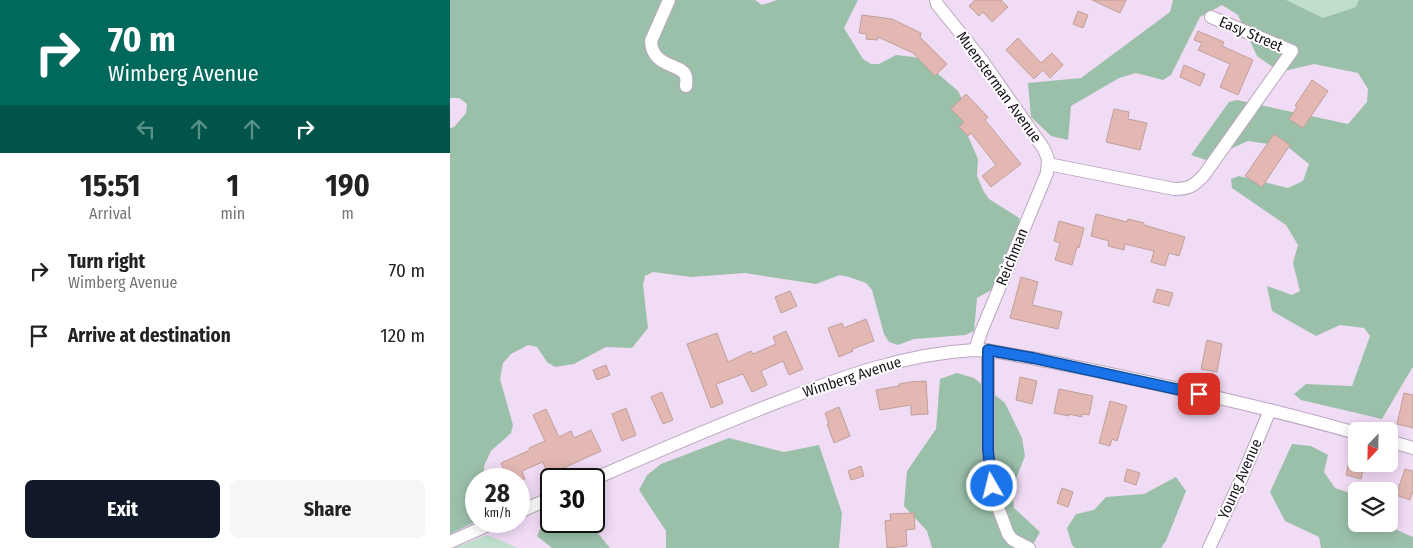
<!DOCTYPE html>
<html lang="en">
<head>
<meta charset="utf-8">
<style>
	:root { --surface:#fff; --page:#f6f6f6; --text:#222; --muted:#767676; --accent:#111827 }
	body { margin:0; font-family:"Fira Sans Condensed",sans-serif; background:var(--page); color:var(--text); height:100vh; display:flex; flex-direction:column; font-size:19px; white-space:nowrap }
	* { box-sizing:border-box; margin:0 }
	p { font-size:16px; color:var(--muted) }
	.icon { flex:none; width:28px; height:28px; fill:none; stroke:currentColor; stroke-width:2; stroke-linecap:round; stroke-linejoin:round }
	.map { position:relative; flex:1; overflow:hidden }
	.panel { display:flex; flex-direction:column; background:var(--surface); width:450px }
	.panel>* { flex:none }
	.hud { background:#00695c; color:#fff; overflow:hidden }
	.needle { width:32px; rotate:202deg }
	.buttons { position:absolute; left:898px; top:422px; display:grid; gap:10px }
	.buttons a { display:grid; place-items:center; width:50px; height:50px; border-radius:8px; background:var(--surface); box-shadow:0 2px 12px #0003; font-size:25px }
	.speed { position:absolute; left:15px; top:468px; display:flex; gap:10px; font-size:25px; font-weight:700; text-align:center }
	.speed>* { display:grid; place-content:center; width:65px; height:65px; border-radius:50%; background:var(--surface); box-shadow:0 2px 12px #0003; line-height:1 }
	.speed small { font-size:12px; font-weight:400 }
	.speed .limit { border:2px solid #111; border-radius:8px; background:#fff; color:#111 }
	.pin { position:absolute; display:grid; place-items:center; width:42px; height:42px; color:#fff; margin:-21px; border-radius:10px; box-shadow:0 2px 8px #0006 }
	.me { position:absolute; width:55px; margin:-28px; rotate:352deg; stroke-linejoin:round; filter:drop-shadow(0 0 4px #0008) }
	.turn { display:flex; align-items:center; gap:18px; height:105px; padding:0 25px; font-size:22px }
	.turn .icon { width:65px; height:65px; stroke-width:2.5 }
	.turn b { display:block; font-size:35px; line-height:42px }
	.lanes { display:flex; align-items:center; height:48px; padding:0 25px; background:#0003; justify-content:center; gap:25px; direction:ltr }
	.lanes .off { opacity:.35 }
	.eta { display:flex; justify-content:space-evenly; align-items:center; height:85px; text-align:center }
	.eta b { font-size:30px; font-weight:700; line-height:35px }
	.button { display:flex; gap:10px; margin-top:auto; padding:10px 25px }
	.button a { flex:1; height:58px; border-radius:8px; background:var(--accent); color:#fff; font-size:20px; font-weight:700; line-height:58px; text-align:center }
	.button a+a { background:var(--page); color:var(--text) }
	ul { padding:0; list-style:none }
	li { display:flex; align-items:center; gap:15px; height:65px; padding:0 25px }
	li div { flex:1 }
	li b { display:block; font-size:19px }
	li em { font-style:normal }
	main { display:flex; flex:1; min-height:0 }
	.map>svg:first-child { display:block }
	.green { fill:#bfdecb }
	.forest { fill:#9bc0aa }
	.building { fill:#e3b8b3; stroke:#c09f9a }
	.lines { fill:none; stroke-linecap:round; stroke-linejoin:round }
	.minor-casing { stroke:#baa6be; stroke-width:14 }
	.minor { stroke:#fff; stroke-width:12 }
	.route-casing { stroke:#114b97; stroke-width:12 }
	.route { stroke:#1a73e8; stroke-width:9 }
	.labels { text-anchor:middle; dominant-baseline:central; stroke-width:4; stroke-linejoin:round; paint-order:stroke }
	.street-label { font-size:15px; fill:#1b141d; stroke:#fff }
</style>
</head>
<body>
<main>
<section class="panel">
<div class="hud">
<div class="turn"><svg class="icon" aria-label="right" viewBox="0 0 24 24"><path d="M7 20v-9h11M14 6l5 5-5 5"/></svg><div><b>70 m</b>Wimberg Avenue</div></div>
<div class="lanes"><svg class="icon off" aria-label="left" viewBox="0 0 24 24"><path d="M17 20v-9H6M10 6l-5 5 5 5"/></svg><svg class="icon off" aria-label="ahead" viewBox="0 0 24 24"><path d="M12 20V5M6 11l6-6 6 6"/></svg><svg class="icon off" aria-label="ahead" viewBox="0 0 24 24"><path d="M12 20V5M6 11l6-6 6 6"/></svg><svg class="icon" aria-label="right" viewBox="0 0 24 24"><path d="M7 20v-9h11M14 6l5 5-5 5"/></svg></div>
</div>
<div class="eta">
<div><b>15:51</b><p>Arrival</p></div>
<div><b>1</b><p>min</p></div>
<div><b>190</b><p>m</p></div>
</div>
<ul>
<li><svg class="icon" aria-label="right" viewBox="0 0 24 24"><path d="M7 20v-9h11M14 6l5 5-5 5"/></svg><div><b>Turn right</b><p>Wimberg Avenue</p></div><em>70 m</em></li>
<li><svg class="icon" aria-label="arrive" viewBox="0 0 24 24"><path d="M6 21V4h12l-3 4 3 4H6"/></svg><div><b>Arrive at destination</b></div><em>120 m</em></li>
</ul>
<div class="button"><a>Exit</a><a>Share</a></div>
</section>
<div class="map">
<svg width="963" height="548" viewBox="0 0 963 548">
	<rect width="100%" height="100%" fill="#f1dcf6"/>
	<g class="green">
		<path d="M806,0H963L900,39Z"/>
		<path d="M37,535L68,548H4Z"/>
	</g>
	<g class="forest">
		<path d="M0,0H305L312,5L327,0H408L394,28L413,59L421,64H429L446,55L464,57L472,60L508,91L512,99L517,134L528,159L527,176L534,192L539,199L569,218L571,226L543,289L527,298L524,331L515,335L464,339L448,345L439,342L434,334L422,290L416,283L399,277L390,275L366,284L295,273L241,277L203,272L195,276L193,285L198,328L182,348L156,347L124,364L105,367L97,362L87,347L78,345L61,354L53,363L50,379L63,425L61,433L41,451L34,466V476L35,479H26V521H27L0,534V128L4,127L16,113L17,104L9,98H0Z"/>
		<path d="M723,0H836L873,18L906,7L909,0H963V368H962L932,419L851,400L844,394L856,384L902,386L920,336L914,328L890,325L866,336L822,311L817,286L842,295L850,291L843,263L848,245L836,225L782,188L781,179L789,176L838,188L853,181L859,164L838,147L798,141L756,160L741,155L779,102L787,100L898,124L917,102L918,89L908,73L864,64L830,72L807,56L788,15L772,5L750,17L721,75L713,80L686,73L669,78L621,106L618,140L601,136L581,117L578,83L631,78L720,12Z"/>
		<path d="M507,373L524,378L555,403L572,438L575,456L562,489L564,508L590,532L581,548H482L477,531L454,506L457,471L486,429L490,379Z"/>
		<path d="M279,438L334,452L369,445L392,513L389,548H216V531L189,490L197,475L211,464Z"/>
		<path d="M842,444L861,446L878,455L874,472L885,488L906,495V524L939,523L942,528L963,537V548H871L869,537L835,521L820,492Z"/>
		<path d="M726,477L736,491L716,541L711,548H625L622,545L617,528L626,514L644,510L656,497L694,494Z"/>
		<path d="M101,519V521H138L160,548H102L87,536L94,521Z"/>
	</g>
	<g class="building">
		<path d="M525,0H551L558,7L542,22L533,12L529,16L519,6Z"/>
		<path d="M642,0H676L670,13Z"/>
		<path d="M628,11L638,15L633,28L623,24Z"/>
		<path d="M412,15L442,19L471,33L470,37L497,64L485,76L463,53L428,37L427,40L416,39L417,34L409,33Z"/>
		<path d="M748,31L774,42L772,46L803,60L788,95L770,87L780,64L748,50L752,43L744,40Z"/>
		<path d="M568,38L591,63L602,53L613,65L600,78L593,70L584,79L556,50Z"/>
		<path d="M734,65L755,74L750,86L730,77Z"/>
		<path d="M862,80L878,91L853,128L839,119L847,107L845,106Z"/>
		<path d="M516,94L538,117L535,120L571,164L541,187L532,176L546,165L521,133L518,136L509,127L514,122L501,109Z"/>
		<path d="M664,109L679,112L678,119L697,123L690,150L656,142Z"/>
		<path d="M824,134L840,145L812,187L795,176Z"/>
		<path d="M646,214L677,222L678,219L694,223V225L735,237L729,256L719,253L715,266L701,262L704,251L675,244L674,250L658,246L659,241L641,236Z"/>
		<path d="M609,221L634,228L629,248L627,247L622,265L605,260L610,243L604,241Z"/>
		<path d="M571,277L588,282L582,305L612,312L608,329L560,318Z"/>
		<path d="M707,289L723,293L719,306L703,302Z"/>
		<path d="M340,291L347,306L331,313L325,297Z"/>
		<path d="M416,319L424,341L402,349L403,351L389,357L378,328L392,323L394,328Z"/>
		<path d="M336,331L353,369L339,375L333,361L311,371L317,385L302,392L293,374L266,384L273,403L261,408L237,344L267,333L278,362L301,351L303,354L326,344L323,337Z"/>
		<path d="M757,340L772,344L767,372L751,369Z"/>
		<path d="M156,365L160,375L147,380L143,370Z"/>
		<path d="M570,377L587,381L582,404L566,400Z"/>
		<path d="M476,381L478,414L461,415V405L430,410L426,390L449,386V384L460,382Z"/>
		<path d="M609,389L643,396L639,415L632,414V417L619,414V416L604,413Z"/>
		<path d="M212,392L223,420L213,424L201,397Z"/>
		<path d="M954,393L963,395V428L947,424Z"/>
		<path d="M660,401L677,406L667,441L662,439L660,446L649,443Z"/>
		<path d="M389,407L400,436L384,443L377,424H379L375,413Z"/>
		<path d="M176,408L186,435L172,441L162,414Z"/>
		<path d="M96,409L109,437L121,431L124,438L141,430L151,451L107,471L108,473L99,477L93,462L72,471L75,479H58L51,463L80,450L79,448L95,441L83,415Z"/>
		<path d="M899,461L914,465L911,479L896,475Z"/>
		<path d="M411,466L414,476L401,480L398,471Z"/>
		<path d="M677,469L690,473L686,485L674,481Z"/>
		<path d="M955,469L963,471V491L960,500L946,495Z"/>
		<path d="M612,488L623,492L618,507L607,503Z"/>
		<path d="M464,513L465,529L456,530L457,546L437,548L435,521L441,520L440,514Z"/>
	</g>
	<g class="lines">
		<defs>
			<g id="minor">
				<path d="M219,0L201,41C202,69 234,63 236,77C237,80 236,83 236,86"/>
				<path d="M486,0L487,4L531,59L594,149L598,159L597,173L531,332L525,350"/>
				<path d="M598,164L724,189C739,189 744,186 754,175L842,51L761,17"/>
				<path d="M538,350V450L542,486L546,502L558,534L563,540L579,548"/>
				<path d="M939,441L963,448"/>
				<path d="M144,479C205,452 266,426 328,402C393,377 453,354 524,350C537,350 550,352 564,355C590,359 616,365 642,370C730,389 819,408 906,433"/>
				<path d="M69,512L101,498"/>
				<path d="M0,542L47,521"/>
				<path d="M759,548L790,482L820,410"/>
			</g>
		</defs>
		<use href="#minor" class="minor-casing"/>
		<use href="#minor" class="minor"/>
	</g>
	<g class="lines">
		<defs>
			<path id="route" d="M542,486L538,450V350L583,358L749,394"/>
		</defs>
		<use href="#route" class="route-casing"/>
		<use href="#route" class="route"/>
	</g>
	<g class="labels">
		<g class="street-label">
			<text transform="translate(801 34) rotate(23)">Easy Street</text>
			<text transform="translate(549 87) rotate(54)">Muensterman Avenue</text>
			<text transform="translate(562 257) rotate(-68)">Reichman</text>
			<text transform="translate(402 377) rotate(-18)">Wimberg Avenue</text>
			<text transform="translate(790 479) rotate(-66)">Young Avenue</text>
		</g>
	</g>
</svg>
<div class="buttons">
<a><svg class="needle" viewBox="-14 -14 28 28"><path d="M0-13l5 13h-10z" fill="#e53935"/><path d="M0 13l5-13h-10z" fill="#767676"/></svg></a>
<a><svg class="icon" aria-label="layers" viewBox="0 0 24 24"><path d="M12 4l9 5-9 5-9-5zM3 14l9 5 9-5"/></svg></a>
</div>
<div class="speed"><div>28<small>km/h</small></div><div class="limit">30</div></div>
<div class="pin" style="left:749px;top:394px;background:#d93025"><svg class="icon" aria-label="arrive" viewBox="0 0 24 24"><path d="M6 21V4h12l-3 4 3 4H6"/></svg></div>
<svg class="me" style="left:542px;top:486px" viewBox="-20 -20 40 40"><circle r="17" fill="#1a73e8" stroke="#fff" stroke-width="3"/><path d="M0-11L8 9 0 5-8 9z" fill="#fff"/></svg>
</div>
</main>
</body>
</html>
